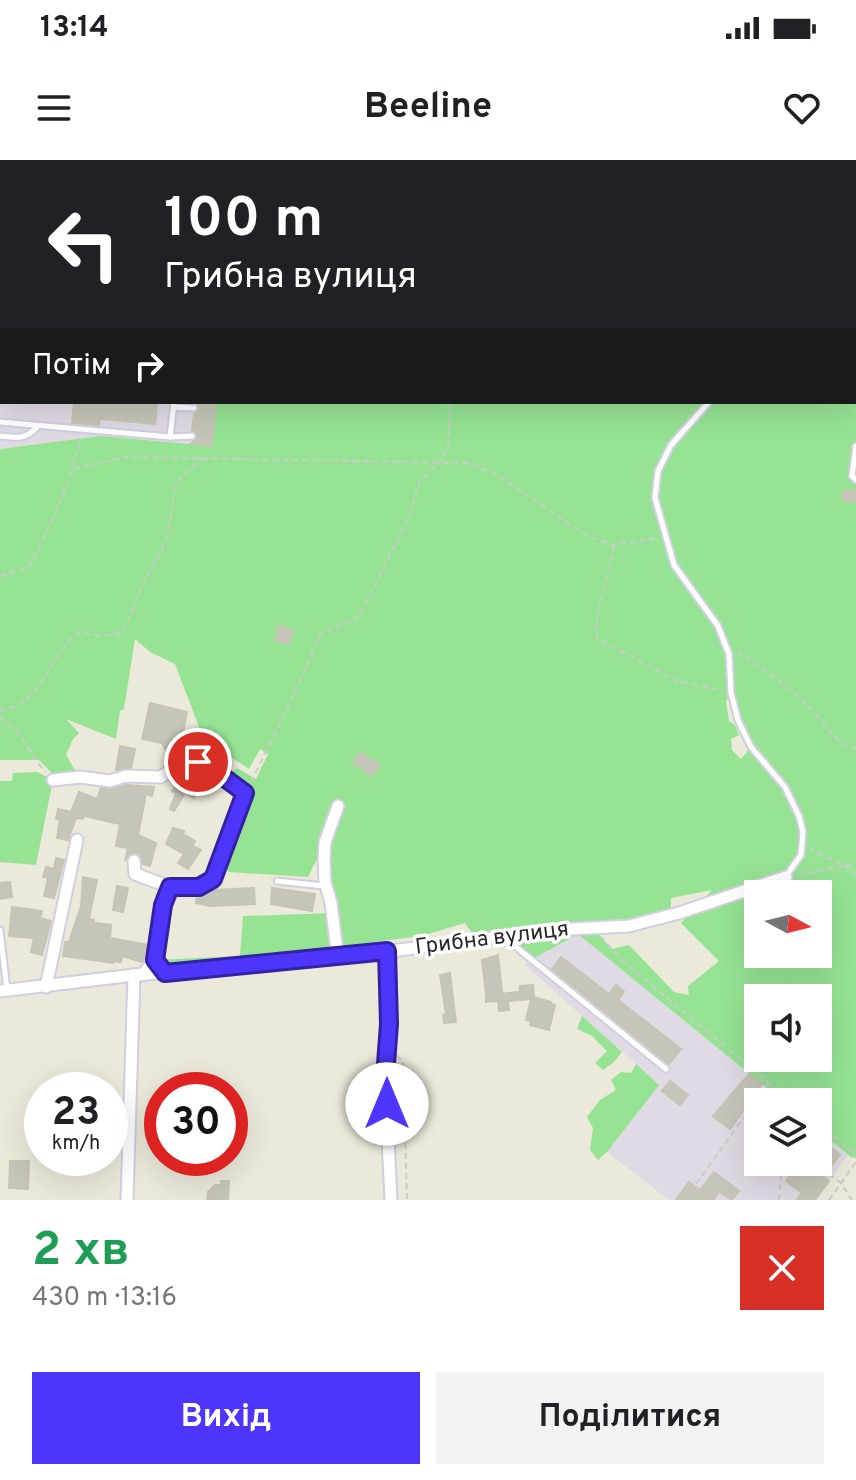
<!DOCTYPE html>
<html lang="uk">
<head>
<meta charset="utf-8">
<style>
	:root { --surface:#fff; --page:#f2f2f2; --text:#202124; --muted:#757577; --accent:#4e35fc }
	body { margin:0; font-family:Overpass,sans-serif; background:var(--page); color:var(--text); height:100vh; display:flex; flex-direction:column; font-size:30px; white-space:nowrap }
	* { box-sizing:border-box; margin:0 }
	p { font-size:26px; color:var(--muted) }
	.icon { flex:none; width:44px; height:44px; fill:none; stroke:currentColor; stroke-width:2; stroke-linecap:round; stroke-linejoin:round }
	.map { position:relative; height:1040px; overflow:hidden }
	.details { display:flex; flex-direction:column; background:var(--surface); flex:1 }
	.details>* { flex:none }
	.hud { position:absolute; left:0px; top:0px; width:856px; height:244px; box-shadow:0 8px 32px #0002; background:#202124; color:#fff; overflow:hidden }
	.needle { width:52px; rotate:97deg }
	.tools { position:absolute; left:744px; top:720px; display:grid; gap:16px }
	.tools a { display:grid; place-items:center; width:88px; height:88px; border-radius:0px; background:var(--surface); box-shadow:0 8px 32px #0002; font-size:40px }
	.speed { position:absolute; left:24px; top:912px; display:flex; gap:16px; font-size:40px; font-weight:700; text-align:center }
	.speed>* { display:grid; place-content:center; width:104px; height:104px; border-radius:50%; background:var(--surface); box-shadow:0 8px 32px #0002; line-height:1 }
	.speed small { font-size:20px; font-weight:400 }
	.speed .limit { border:12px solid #d22; background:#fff; color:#111 }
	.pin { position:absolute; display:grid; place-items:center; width:68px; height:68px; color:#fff; margin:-34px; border:4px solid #fff; border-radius:50%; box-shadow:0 2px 8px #0007 }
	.me { position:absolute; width:88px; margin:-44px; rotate:0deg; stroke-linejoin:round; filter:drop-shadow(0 0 6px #0008) }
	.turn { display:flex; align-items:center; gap:28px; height:168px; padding:0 32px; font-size:36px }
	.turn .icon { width:104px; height:104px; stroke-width:2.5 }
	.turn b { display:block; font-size:56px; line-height:68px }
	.then { display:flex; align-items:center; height:76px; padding:0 32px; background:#0003; gap:16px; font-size:30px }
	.round { display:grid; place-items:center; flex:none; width:84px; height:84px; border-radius:0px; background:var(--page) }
	.overview { display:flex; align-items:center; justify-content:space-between; height:136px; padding:0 32px }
	h1 { font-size:48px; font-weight:700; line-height:60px; color:#1e9e55 }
	.action { display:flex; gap:16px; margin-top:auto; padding:16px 32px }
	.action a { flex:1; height:92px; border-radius:0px; background:var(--accent); color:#fff; font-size:32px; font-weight:700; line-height:92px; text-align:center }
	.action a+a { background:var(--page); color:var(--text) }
	.status { display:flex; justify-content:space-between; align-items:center; height:56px; padding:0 40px; background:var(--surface); direction:ltr }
	.status svg { height:22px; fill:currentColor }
	header { display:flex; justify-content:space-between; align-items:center; height:104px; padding:0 32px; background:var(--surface); font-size:36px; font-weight:700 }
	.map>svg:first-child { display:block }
	.industrial { fill:#dfdae3 }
	.green { fill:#96e394; fill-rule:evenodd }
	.building { fill:#c6c5b9; stroke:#c6c5b3; stroke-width:2 }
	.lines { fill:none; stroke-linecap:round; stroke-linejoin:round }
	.service-casing { stroke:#d1cee1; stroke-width:9 }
	.minor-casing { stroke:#d1cee1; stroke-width:15 }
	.path { stroke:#cbcbcb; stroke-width:2; stroke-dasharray:6 4; stroke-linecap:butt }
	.service { stroke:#fff; stroke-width:5 }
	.minor { stroke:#fff; stroke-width:11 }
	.route-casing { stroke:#3322a4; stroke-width:20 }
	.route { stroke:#4e35fc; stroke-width:14 }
	.labels { text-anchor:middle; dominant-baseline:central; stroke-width:7; stroke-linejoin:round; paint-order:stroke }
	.street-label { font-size:22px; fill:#282828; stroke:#fff }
</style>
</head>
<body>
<div class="status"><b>13:14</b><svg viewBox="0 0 49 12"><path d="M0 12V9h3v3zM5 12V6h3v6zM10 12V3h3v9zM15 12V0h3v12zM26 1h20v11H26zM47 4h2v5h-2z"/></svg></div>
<header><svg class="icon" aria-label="menu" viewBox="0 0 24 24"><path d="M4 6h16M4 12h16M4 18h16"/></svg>Beeline<svg class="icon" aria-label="heart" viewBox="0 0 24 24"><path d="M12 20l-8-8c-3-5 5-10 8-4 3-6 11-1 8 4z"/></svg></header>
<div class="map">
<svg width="856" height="1040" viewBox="0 0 856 1040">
	<rect width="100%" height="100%" fill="#ebe9d9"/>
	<g class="industrial">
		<path d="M0,49L2,242H216L212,286L100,276L0,289Z"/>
		<path d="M578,774L784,942H758V1002H818V970L848,995L815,1040H669L607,992L658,924L524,804Z"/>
	</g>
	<g class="green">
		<path d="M69,0H856V998L851,997L818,970V942H784L578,774L531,800L516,787L518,776L477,780L465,763L421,776L162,808L155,800L240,796L243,756L335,753L327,679L308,717L229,712L220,704L244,638L227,619L237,608L256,619L268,594L260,589L249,609L222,591C215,603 206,604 193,602L204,580L175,504L150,492L135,479L124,549L120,551L116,579L66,559L79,573L73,579L66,595L76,612L55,616L39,600H0V289L100,276L212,286L216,242H854V2ZM731,534L751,587L741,599L732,590L731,579L739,575L735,565L729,561L726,541ZM712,730L681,763L719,801L688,826L689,835L674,832L629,785L612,789L593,768L671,755V738ZM758,734H818V794H758ZM758,838H818V898H758Z"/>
		<path d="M37,612L53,620L36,705L0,702V621H12L13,613Z"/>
		<path d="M582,856L622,892L614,902L603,910L595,903L607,891L592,876L577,869Z"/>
		<path d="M636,904L659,925L607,992L598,1000L590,990L593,968L587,957L600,940L616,930L611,920L621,912L631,913Z"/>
	</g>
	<g class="building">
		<path d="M74,242L157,245L155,264L100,259L99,265L72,263Z"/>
		<path d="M195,242H216L212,286L191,284L197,277L192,271L194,254L199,249Z"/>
		<path d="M843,330L856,331V342L842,340Z"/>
		<path d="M279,466L293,470L289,484L275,480Z"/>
		<path d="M150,543L187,552L183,573L186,575L170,598L162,583L142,579Z"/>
		<path d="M120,586L135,589L131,608L116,610Z"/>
		<path d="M360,592L380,605L372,616L353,603Z"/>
		<path d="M180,618L198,629L194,638L185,633L174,651L170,649L176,633L172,631Z"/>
		<path d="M127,625L154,627L152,636L146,634L138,675L156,683L150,706L143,704L141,697L137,693L130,694L125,701L128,688L116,686L120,664L84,656L83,659L76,658L68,680L57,678L60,660L56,659L58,649L71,652L79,632L97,639L101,628H120L119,627Z"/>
		<path d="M173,668L184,671L183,674L195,681L192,686L201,690L188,709L178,703L184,694L166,684Z"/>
		<path d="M56,698L64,700L54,738L44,736L48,718L43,717L46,707L54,709Z"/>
		<path d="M83,717L97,720L89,759L94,760V763L111,765L110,778L149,785L147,796L142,802L122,796L121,802L114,801L113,803L63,796L65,782H69L81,746Z"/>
		<path d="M10,722L12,737L0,739V723Z"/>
		<path d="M117,726L128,728L123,752L113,750Z"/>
		<path d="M254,728L255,744L210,746L196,743L197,736L209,735L211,730Z"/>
		<path d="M272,728L315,734L312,751L271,744Z"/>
		<path d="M12,747L42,751L40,758L51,761L42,795L31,792L34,778L9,776Z"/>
		<path d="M498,795L502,832L486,834L482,800Z"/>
		<path d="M561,797L609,834L616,825L624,832L618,840L681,889L669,904L552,809Z"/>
		<path d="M450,813L456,862L444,863L443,855L446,854L440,815Z"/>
		<path d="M533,825L534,837L551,842V844L555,845L549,870L530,865L531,861L526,860L531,839L508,841L509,850L499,851L498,841L486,842V835L520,832V826Z"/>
		<path d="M749,914L762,924L730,969L713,956Z"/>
		<path d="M670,921L688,935L680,945L662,931Z"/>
		<path d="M818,977L840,995L823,1016L829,1021L815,1040H797L802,1033L786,1021L800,1002L818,1012Z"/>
		<path d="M10,1001H29L28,1029L9,1028Z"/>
		<path d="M714,1012L739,1031L732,1040L719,1032L713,1040H676L689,1022L700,1030Z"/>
		<path d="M221,1021H229L228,1040H207L208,1032L215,1025H221Z"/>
	</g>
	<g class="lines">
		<defs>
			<g id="service">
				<path d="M0,61L2,62"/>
				<path d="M0,165H2"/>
				<path d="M0,217H2"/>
				<path d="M854,226H856"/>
				<path d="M709,242L671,285L658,311L655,338L674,405L718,466L729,494L731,533L738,560L751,587L785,627L799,656L803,672L801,695L786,716"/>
				<path d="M174,247L194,248"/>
				<path d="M0,262L170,277L174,242"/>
				<path d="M0,276C17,278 26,280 38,266"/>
				<path d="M170,277L192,276"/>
				<path d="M856,286L852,316L856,320"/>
				<path d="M277,721L324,726"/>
				<path d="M0,770L7,830"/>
				<path d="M505,778L666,909"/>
			</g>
			<g id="minor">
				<path d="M53,620L80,617L110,621L126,616L160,617L185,604L198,602L218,613L245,633L213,719L199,727H170L163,745L155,800L142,815"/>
				<path d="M134,701L135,714L170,727"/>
				<path d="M387,791L389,864L385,917L391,1040"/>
				<path d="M338,798L331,743L325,722L324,700L325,682L338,646"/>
				<path d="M46,827L77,680"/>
				<path d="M0,831L134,815L338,798L552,770L629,766L679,753L786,717"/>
				<path d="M127,1040L134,815"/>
			</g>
		</defs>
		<use href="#service" class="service-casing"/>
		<use href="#minor" class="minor-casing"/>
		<g class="path">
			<path d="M126,0L129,2"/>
			<path d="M271,2L273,0"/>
			<path d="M773,2L774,0"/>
			<path d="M74,309L125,297L468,303L494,313L589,377L614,385L657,378"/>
			<path d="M614,386L596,462L597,478L677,521L724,531"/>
			<path d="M0,416L29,407C51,364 71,324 80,278"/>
			<path d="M737,492C764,508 787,526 809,547C825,562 833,583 856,589"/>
			<path d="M0,551C46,540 46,500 77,473L103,476L121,473C132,457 136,439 144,422C152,406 164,388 168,371C178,329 163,326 205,298"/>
			<path d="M0,558C21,570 30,594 45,612"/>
			<path d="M251,622C275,573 300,525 320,474L359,457L408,359L420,321L439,302L448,289L450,248L446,242"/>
			<path d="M809,687C824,699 843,701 856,714"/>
			<path d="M798,715L856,703"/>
			<path d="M601,777L625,803L792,942"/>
			<path d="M397,895L403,903L407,1040"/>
			<path d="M818,963L856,995"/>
			<path d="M813,1002L841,1023L852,1040"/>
			<path d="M696,1024L768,924"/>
			<path d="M779,1040L781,1015L788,1002"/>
			<path d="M829,1040L856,1002"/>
		</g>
		<use href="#service" class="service"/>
		<use href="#minor" class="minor"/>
	</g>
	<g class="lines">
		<defs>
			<path id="route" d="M198,602L218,613L245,633L213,719L199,727H170L163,745L155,800L165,813L387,791L389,864L385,917L387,944"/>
		</defs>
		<use href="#route" class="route-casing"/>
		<use href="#route" class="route"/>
	</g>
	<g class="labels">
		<g class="street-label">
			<text transform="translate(492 779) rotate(-7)">Грибна вулиця</text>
		</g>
	</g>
</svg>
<div class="tools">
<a><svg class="needle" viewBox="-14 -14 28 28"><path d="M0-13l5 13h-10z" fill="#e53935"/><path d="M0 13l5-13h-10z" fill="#757577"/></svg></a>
<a><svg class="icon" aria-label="sound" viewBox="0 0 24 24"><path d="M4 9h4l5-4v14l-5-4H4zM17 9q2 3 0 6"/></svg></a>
<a><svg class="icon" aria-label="layers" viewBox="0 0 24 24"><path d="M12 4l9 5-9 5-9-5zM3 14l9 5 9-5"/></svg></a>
</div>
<div class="speed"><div>23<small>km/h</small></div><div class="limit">30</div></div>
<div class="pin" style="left:198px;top:602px;background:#d93025"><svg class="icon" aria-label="arrive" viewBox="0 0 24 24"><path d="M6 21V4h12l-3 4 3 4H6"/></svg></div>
<svg class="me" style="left:387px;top:944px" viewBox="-20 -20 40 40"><circle r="19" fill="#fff"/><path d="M0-13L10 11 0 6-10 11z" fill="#4e35fc"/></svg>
<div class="hud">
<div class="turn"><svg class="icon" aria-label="left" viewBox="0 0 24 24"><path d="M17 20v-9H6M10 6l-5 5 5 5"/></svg><div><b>100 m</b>Грибна вулиця</div></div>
<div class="then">Потім<svg class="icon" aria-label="right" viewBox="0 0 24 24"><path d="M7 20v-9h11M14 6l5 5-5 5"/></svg></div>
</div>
</div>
<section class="details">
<div class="overview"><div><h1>2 хв</h1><p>430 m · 13:16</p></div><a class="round" style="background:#d93025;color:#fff"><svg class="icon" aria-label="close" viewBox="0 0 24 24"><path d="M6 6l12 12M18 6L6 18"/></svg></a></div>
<div class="action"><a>Вихід</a><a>Поділитися</a></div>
</section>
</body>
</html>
